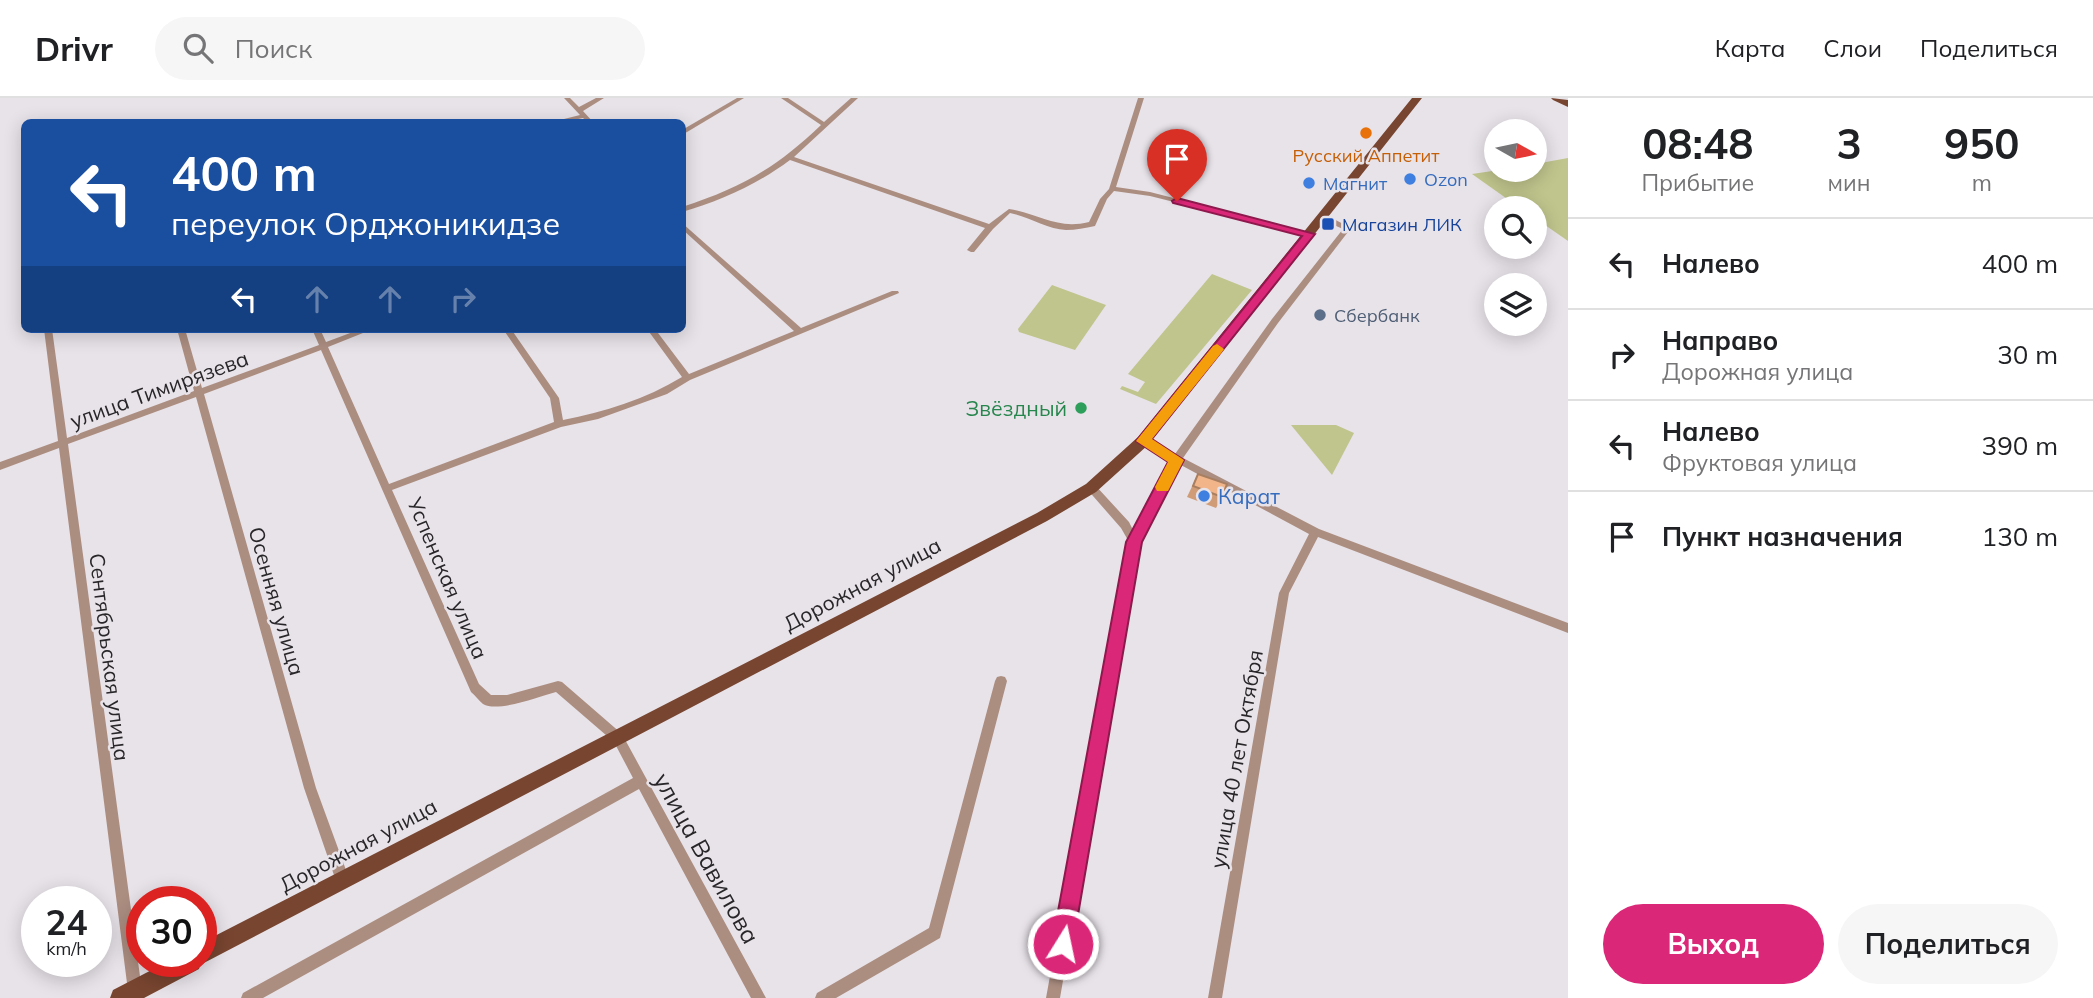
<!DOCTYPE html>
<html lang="ru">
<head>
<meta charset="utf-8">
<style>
	:root { --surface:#fff; --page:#f6f6f6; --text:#202124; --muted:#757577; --line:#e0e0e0; --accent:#db2777 }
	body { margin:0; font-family:Mulish,sans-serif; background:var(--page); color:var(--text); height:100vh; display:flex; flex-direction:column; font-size:26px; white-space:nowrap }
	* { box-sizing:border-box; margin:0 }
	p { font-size:23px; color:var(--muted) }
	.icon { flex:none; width:38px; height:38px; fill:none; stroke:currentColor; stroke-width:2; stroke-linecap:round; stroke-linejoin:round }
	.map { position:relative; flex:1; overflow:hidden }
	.sheet { display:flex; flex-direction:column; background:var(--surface); width:525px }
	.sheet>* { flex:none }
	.guide { position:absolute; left:21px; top:21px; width:665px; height:214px; border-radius:10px; box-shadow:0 4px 18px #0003; background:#1a4fa0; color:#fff; overflow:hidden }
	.needle { width:46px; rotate:99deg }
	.controls { position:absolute; left:1484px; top:21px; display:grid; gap:14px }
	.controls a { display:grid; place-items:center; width:63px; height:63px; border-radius:50%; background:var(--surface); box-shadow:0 4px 18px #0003; font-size:35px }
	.speed { position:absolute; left:21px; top:788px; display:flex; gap:14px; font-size:35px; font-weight:700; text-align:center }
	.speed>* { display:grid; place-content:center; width:91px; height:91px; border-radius:50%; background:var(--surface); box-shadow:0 4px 18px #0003; line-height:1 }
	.speed small { font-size:18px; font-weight:400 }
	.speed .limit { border:10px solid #d22; background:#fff; color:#111 }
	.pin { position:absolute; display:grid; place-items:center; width:60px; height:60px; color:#fff; margin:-72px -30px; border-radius:50% 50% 50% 0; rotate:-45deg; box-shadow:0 0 7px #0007 }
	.pin .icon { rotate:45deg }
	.me { position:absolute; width:77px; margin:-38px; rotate:10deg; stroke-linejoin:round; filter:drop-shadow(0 0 5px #0008) }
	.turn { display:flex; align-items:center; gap:24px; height:147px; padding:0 35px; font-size:32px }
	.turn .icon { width:91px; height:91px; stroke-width:2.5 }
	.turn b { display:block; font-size:49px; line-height:60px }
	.lanes { display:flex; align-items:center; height:66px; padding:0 35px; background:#0003; justify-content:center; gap:35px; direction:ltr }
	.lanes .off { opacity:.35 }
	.eta { display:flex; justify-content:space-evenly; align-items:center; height:119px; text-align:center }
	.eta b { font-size:42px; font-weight:700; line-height:49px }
	.button { display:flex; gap:14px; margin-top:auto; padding:14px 35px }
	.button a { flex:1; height:80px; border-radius:42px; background:var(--accent); color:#fff; font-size:28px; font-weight:700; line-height:80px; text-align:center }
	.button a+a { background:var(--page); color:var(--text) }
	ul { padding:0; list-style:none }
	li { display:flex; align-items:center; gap:21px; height:91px; padding:0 35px; border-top:2px solid var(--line) }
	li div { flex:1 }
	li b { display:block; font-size:26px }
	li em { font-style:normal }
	header { display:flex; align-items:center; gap:42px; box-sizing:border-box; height:98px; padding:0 35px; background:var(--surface); border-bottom:2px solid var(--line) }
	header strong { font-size:33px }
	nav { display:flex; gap:38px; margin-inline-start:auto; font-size:24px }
	.search { width:490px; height:63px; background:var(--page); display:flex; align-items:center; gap:18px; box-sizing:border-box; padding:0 24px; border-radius:38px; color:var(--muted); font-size:26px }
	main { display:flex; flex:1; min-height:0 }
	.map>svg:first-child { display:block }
	.green { fill:#c0c58d }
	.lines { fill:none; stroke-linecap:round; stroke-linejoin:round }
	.street { fill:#ac8e81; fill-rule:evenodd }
	.primary { fill:#784530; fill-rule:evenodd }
	.wall { fill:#d09c77 }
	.building { fill:#f2b58a; stroke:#a97f61; stroke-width:2 }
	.route { fill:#db2777; stroke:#8e194d; stroke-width:2 }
	.slow { fill:#f59e0b }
	.food-dot { fill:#e8710a; stroke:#e8e3e9; stroke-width:2.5 }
	.shop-dot { fill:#3f7fe0; stroke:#e8e3e9; stroke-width:2.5 }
	.transit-dot { fill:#1a4fb4; stroke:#e8e3e9; stroke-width:2.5 }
	.service-dot { fill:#5c6f8a; stroke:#e8e3e9; stroke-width:2.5 }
	.leisure-dot { fill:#2e9e5b; stroke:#e8e3e9; stroke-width:2.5 }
	.labels { text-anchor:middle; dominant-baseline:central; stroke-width:5; stroke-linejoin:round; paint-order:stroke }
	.far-food-label { font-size:18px; fill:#c56008; stroke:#e8e3e9 }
	.far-shop-label { font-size:18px; fill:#366cbe; stroke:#e8e3e9; text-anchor:start }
	.far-transit-label { font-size:18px; fill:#164399; stroke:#e8e3e9; text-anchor:start }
	.far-service-label { font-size:18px; fill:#4e5e75; stroke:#e8e3e9; text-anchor:start }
	.street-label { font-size:21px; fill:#282629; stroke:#e8e3e9 }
	.leisure-label { font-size:21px; fill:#27864d; stroke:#e8e3e9; text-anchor:end }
	.shop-label { font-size:21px; fill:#366cbe; stroke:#e8e3e9; text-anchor:start }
	.near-street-label { font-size:24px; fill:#282629; stroke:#e8e3e9 }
</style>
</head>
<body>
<header>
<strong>Drivr</strong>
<div class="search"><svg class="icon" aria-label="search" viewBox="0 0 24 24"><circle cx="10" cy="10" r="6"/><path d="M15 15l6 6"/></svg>Поиск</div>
<nav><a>Карта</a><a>Слои</a><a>Поделиться</a></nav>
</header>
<main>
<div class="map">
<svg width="1568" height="900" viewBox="0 0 1568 900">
	<rect width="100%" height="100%" fill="#e8e3e9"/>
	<g class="green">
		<path d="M1568,60V143L1535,120V110H1520L1472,76L1499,72H1535V66Z"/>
		<path d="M1212,176L1252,192L1156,306L1120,291L1122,288L1138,294L1145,284L1128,276Z"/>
		<path d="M1052,187L1106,207L1075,252L1019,234L1018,231Z"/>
		<path d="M1291,327H1336L1354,335L1332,377Z"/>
	</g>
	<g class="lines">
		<g class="street">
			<path d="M564,0H570L579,9L596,0H604L583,13L593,24H587L583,20L564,24H555L556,23L580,17Z"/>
			<path d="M737,0H744L682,37V32Z"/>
			<path d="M781,0H788L824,24L851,0H858L794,59L989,126L1009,111C1040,116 1057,132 1089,124L1100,101L1109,91L1138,0H1144L1116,89L1150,94L1314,136L1310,138L1150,98L1114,93L1107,101L1095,128C1085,130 1076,132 1066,132C1047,131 1029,119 1010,115L993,131L974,154H971L967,152L985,130L790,62C758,86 720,103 682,114V109C741,90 776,70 821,27Z"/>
			<path d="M1320,117H1326L1351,130L1278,225L1183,360L1319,431L1568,525V535L1318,439L1289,495L1222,900H1208L1279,495L1309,436L1179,366L1139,444L1060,900H1046L1129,444L1121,430L1086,390L1087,387H1095L1129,424L1134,434L1171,362L1140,345L1138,343L1140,341H1146L1175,356L1272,221L1343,131L1320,121Z"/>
			<path d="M682,125L801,230L892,193H898L899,195L690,282L667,296L598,321L561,329L392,392L479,586L491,597H507L558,583L562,584L622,636L766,900H751L639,691L263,900H241L243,895L633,680L614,644L556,594C540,598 498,615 483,606C479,603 475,597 471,594L321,252L204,296L316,690L350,783L348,788L343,790L338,788L336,783L304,690L196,299L68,346L142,893L140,898L136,900L130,898L128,893L59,350L0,372V364L58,343L44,231H52L67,340L194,293L177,231H185L202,290L319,247L312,231H320L326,244L361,231H373L328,249L389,386L554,324L550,300L503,231H511L559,300L563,322C604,314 646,301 682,279L647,231H655L689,276L794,233L682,131Z"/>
			<path d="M1001,578L1005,579L1007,583L940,840L836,900H815L817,895L929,830L995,583L997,579Z"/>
		</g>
		<g class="primary">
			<path d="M1412,0H1422L1148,347L1096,394L1047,423L200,867L199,871L144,900H110L113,892L169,863H201V845L1037,415L1086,386L1138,339Z"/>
			<path d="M1551,0L1568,2V9L1553,2Z"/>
		</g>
	</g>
	<path class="wall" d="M1198,376L1222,399L1216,410L1187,399Z"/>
	<path class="building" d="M1198,376L1227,386L1222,399L1193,388Z"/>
	<path class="route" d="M1177,100L1315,136L1152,341L1184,362L1142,444L1073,846L1070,854L1063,857L1055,854L1052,846L1126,444L1168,364L1136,343L1302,138L1173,105L1172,103Z"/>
	<path class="slow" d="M1217,246L1224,251L1222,254L1152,341L1184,362L1168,393H1157L1155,389L1168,364L1136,343L1213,248Z"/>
	<circle class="food-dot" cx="1366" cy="35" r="7"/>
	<g class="shop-dot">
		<circle cx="1410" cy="81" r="7"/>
		<circle cx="1309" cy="85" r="7"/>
		<circle cx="1204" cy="398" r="7"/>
	</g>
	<rect class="transit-dot" x="1321" y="119" width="14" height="14" rx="3.5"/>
	<circle class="service-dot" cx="1320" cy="217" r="7"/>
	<circle class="leisure-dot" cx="1081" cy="310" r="7"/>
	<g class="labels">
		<g class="far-food-label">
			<text x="1366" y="57">Русский Аппетит</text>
		</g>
		<g class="far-shop-label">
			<text x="1424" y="81">Ozon</text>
			<text x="1323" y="85">Магнит</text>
		</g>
		<g class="far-transit-label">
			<text x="1342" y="126">Магазин ЛИК</text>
		</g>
		<g class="far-service-label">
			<text x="1334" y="217">Сбербанк</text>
		</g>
		<g class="street-label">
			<text transform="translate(159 291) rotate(-20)">улица Тимирязева</text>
			<text transform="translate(448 480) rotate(67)">Успенская улица</text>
			<text transform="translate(862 486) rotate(-28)">Дорожная улица</text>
			<text transform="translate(277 503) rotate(74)">Осенняя улица</text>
			<text transform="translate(110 559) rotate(83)">Сентябрьская улица</text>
			<text transform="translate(1236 661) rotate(-80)">улица 40 лет Октября</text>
			<text transform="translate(358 747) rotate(-28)">Дорожная улица</text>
		</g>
		<g class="leisure-label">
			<text x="1067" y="310">Звёздный</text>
		</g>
		<g class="shop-label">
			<text x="1218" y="398">Карат</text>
		</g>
		<g class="near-street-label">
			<text transform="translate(707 760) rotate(61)">улица Вавилова</text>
		</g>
	</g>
</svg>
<div class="controls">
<a><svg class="needle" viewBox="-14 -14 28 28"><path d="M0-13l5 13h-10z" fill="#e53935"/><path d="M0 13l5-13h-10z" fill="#757577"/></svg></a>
<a><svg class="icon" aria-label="search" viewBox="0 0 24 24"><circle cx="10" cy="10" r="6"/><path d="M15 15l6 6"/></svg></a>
<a><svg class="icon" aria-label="layers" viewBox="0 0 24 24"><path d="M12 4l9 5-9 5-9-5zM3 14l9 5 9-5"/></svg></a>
</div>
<div class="speed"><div>24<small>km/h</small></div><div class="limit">30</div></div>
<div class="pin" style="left:1177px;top:103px;background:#d93025"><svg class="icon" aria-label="arrive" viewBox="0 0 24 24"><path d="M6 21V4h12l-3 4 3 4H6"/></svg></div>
<svg class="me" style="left:1063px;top:846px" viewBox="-20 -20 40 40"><circle r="17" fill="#db2777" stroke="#fff" stroke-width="3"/><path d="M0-11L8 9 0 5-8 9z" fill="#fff"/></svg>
<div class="guide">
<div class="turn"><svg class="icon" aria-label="left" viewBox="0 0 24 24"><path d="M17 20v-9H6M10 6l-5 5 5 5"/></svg><div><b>400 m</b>переулок Орджоникидзе</div></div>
<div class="lanes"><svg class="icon" aria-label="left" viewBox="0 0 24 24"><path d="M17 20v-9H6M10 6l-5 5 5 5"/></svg><svg class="icon off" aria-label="ahead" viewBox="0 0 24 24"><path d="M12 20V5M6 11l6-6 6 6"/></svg><svg class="icon off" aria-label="ahead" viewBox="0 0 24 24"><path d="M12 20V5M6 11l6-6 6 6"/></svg><svg class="icon off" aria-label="right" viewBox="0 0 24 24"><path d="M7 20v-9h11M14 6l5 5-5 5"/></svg></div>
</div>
</div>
<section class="sheet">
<div class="eta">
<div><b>08:48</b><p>Прибытие</p></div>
<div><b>3</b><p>мин</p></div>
<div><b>950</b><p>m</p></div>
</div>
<ul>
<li><svg class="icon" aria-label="left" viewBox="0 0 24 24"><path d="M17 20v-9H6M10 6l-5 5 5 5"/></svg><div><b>Налево</b></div><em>400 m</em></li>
<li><svg class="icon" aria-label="right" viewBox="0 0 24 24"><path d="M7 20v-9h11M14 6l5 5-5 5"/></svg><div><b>Направо</b><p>Дорожная улица</p></div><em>30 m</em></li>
<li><svg class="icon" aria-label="left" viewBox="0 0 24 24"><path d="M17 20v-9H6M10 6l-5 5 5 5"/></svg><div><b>Налево</b><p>Фруктовая улица</p></div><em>390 m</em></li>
<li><svg class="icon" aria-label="arrive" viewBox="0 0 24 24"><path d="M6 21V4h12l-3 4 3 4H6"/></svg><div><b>Пункт назначения</b></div><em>130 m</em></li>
</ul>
<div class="button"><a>Выход</a><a>Поделиться</a></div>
</section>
</main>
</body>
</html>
